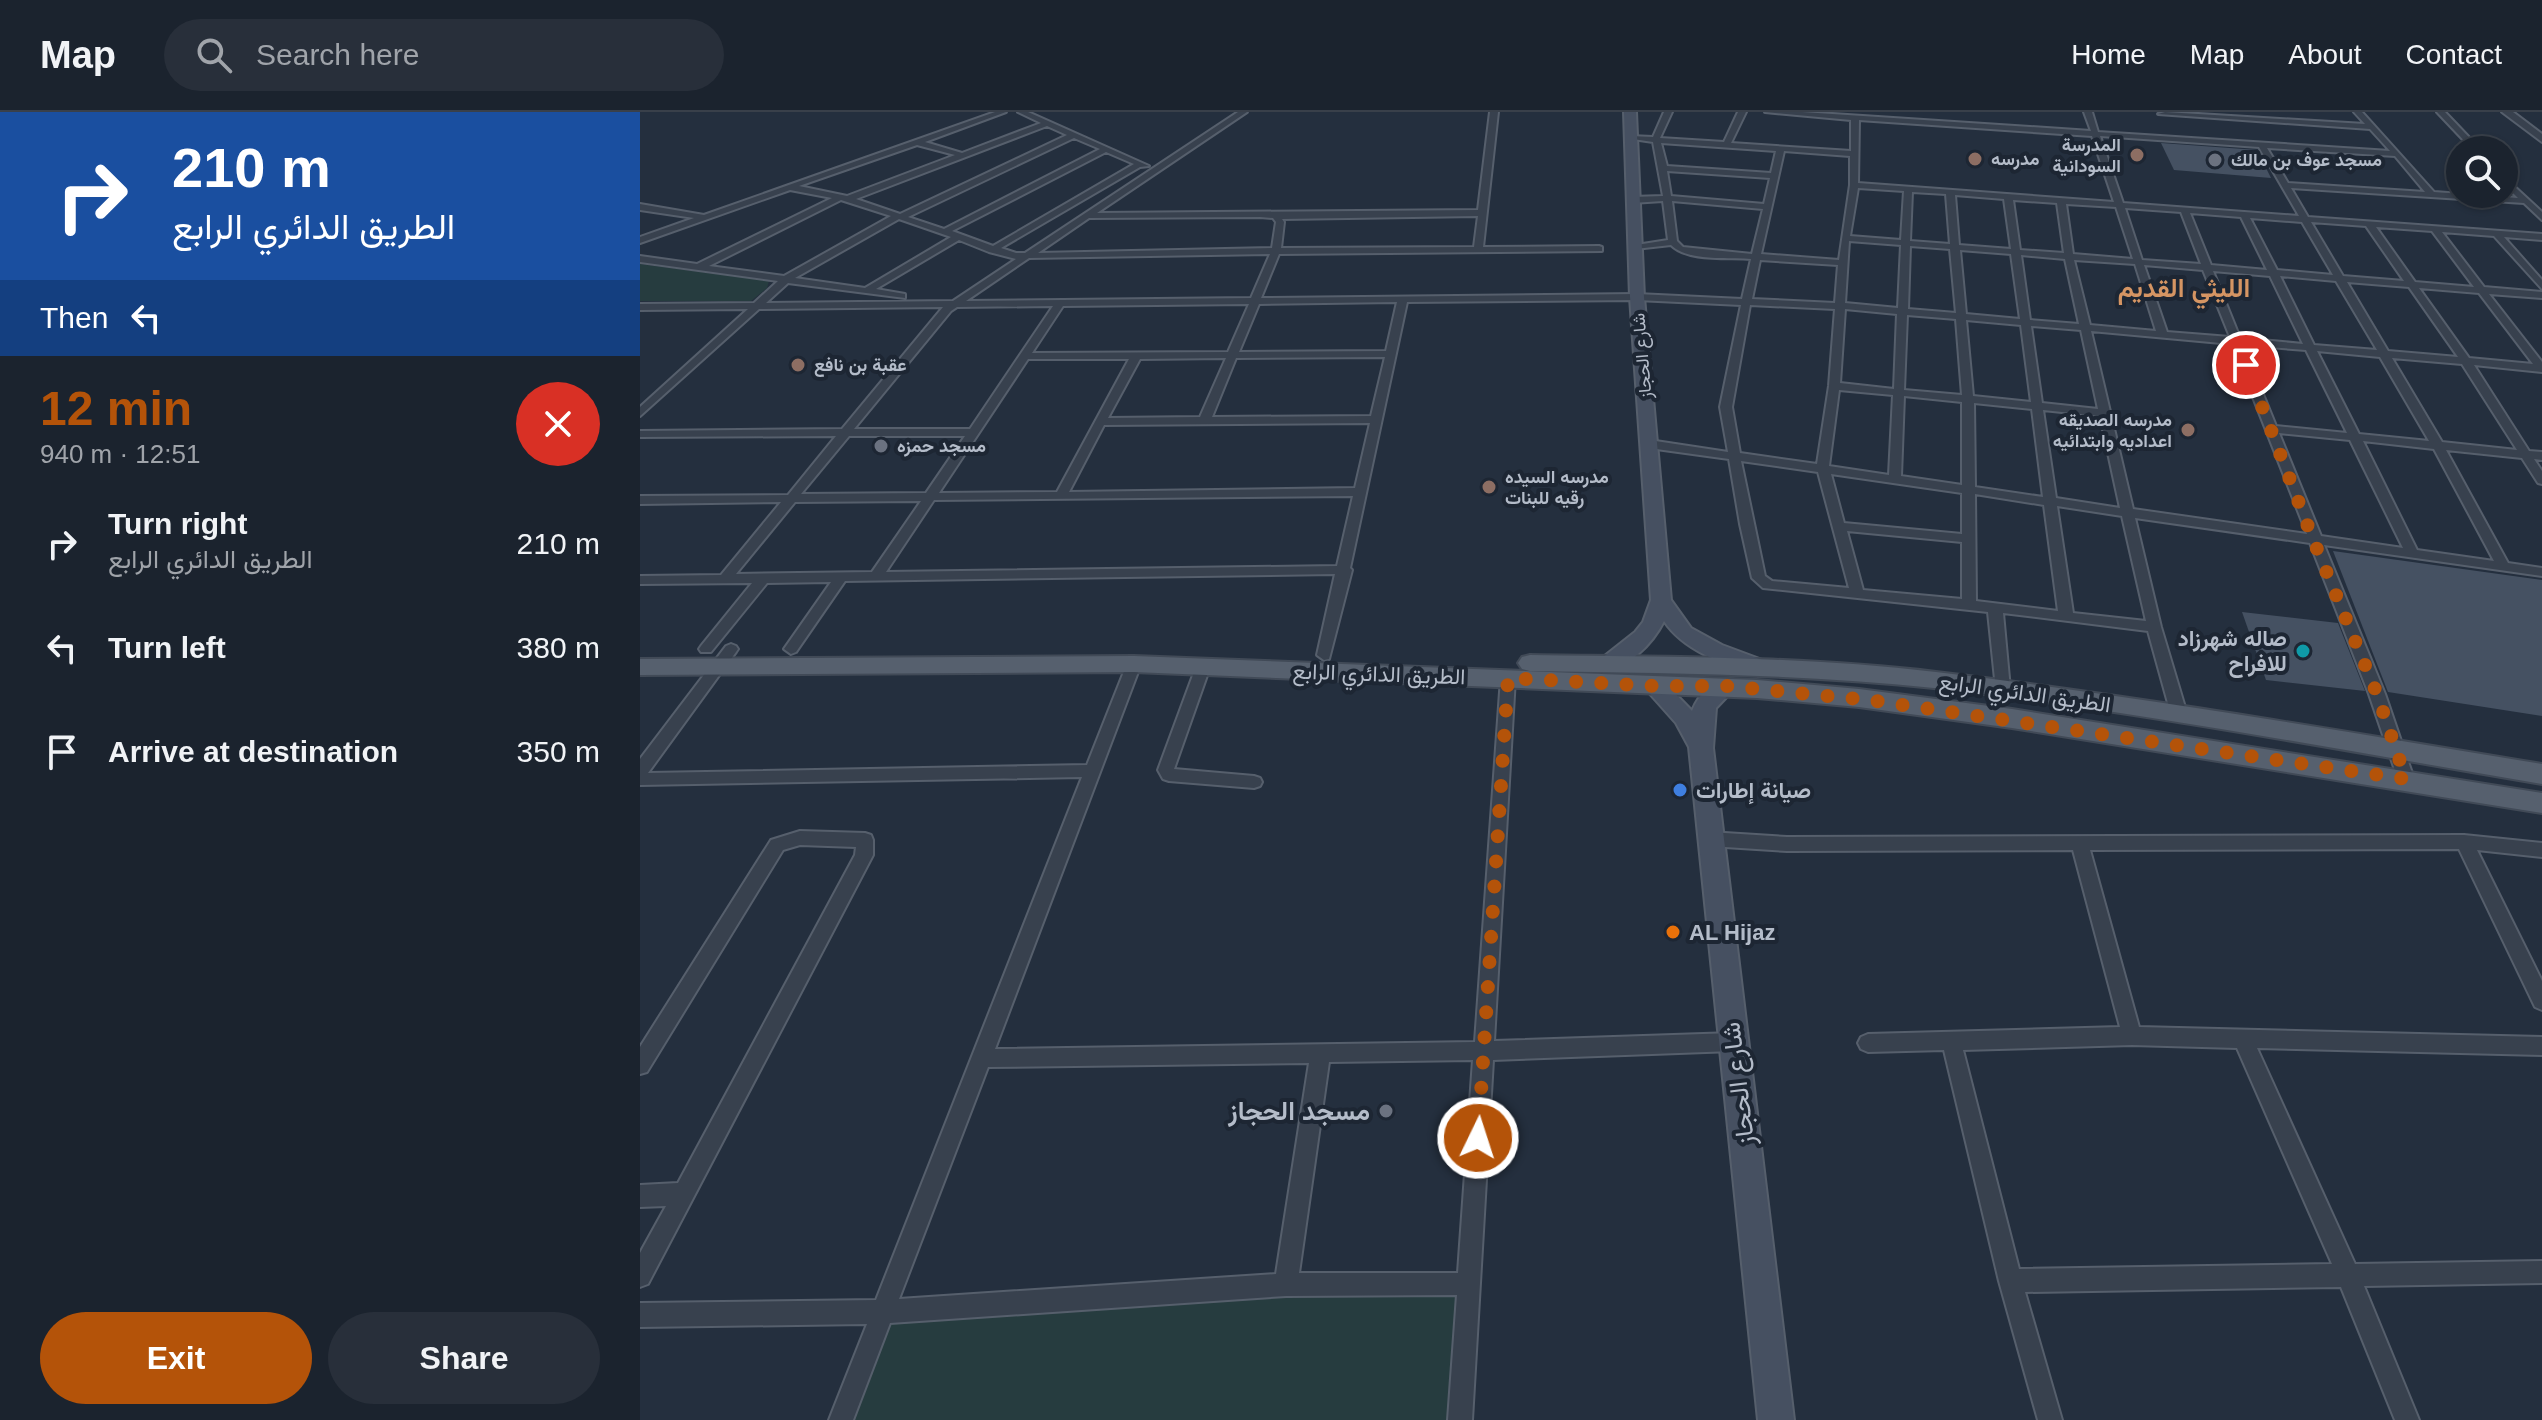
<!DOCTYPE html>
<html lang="en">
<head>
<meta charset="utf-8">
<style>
	:root { --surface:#1b232e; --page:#282f3a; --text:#f1f3f6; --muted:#a0a4aa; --line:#39404a; --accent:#b45309 }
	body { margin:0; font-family:Arial,Vazirmatn,sans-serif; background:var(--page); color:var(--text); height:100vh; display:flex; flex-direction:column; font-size:30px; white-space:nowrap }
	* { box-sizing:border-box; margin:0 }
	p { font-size:26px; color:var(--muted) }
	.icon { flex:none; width:44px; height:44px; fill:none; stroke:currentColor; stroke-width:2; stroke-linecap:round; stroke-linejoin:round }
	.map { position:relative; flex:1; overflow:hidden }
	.sheet { display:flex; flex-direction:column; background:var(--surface); width:640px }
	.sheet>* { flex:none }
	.hud { background:#1a4fa0; color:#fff; overflow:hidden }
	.fabs { position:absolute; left:1806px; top:24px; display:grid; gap:16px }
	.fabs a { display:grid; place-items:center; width:72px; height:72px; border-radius:50%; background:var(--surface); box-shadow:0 2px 6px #0004,0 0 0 2px var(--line); font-size:40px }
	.pin { position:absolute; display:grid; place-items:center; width:68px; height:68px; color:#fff; margin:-34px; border:4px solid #fff; border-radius:50%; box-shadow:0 2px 8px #0007 }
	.me { position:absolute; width:88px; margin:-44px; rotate:4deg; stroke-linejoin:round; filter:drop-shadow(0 0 6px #0008) }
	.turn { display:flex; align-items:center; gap:28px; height:168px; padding:0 40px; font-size:36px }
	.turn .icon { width:104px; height:104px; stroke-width:2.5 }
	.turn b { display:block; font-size:56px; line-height:68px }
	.then { display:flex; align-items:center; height:76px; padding:0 40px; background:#0003; gap:16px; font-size:30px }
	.round { display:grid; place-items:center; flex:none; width:84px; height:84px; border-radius:42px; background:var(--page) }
	.head { display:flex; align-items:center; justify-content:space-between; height:136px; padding:0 40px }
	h1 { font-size:48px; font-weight:700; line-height:60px; color:var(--accent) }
	.cta { display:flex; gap:16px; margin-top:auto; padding:16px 40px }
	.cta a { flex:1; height:92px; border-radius:48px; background:var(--accent); color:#fff; font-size:32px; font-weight:700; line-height:92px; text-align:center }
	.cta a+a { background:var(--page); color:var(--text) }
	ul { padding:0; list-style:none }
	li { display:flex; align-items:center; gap:24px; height:104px; padding:0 40px }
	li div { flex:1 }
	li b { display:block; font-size:30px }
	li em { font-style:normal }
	header { display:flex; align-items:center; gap:48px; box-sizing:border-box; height:112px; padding:0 40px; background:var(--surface); border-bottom:2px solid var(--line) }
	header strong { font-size:38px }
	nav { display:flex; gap:44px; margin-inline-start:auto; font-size:28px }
	.search { width:560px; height:72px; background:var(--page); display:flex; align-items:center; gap:20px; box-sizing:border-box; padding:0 28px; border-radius:44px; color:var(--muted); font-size:30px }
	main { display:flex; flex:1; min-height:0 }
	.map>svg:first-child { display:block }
	.green { fill:#263c3f }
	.building { fill:#455162 }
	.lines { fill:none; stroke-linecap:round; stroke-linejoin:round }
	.minor-casing { stroke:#565f6c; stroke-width:4 }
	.tertiary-casing { stroke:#565f6c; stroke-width:4 }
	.secondary-casing { stroke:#565f6c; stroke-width:4 }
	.primary-casing { stroke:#414a57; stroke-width:4 }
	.minor { fill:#38414e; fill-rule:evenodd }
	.tertiary { fill:#38414e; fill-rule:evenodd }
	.secondary { fill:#465061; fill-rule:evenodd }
	.primary { fill:#56606e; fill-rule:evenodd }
	.route { stroke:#b45309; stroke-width:14; stroke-dasharray:0 25.2 }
	.education-dot { fill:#8d6e63; stroke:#1d2633; stroke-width:3 }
	.worship-dot { fill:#6b7280; stroke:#1d2633; stroke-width:3 }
	.culture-dot { fill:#0f9aa8; stroke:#1d2633; stroke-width:3 }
	.shop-dot { fill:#3f7fe0; stroke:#1d2633; stroke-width:3 }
	.food-dot { fill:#e8710a; stroke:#1d2633; stroke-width:3 }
	.labels { text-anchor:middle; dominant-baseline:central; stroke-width:8; stroke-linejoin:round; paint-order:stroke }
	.far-poi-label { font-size:18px; font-weight:bold; fill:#b4bcc9; stroke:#1d2633; text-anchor:start }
	.far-street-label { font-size:18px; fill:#b4bcc9; stroke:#1d2633 }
	.poi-label { font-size:22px; font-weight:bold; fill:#b4bcc9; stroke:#1d2633; text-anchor:start }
	.street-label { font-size:22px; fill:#b4bcc9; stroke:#1d2633 }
	.far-district-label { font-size:26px; font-weight:bold; fill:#d59563; stroke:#1d2633 }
	.near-street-label { font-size:26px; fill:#b4bcc9; stroke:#1d2633 }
	.near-poi-label { font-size:26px; font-weight:bold; fill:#b4bcc9; stroke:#1d2633; text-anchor:end }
</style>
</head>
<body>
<header>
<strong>Map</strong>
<div class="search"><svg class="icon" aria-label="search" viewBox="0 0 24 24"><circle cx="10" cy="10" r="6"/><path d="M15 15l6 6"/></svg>Search here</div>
<nav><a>Home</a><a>Map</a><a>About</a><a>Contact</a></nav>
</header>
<main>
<section class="sheet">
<div class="hud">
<div class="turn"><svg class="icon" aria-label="right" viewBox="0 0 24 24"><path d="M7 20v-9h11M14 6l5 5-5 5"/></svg><div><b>210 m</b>الطريق الدائري الرابع</div></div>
<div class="then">Then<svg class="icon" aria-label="left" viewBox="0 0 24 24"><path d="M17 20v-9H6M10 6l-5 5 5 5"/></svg></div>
</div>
<div class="head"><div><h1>12 min</h1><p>940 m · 12:51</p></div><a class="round" style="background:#d93025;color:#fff"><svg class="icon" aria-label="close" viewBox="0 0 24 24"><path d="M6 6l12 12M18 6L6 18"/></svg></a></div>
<ul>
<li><svg class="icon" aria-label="right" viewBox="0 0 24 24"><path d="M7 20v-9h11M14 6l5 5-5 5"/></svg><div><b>Turn right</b><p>الطريق الدائري الرابع</p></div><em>210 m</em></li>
<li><svg class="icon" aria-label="left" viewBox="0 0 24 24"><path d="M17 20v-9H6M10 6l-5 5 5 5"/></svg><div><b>Turn left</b></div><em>380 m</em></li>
<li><svg class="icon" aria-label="arrive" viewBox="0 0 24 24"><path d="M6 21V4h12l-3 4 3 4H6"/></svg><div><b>Arrive at destination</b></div><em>350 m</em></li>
</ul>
<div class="cta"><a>Exit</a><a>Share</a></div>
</section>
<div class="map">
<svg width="1902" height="1308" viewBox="0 0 1902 1308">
	<rect width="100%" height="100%" fill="#242f3e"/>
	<g class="green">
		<path d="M0,152L129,169L127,176L111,189H0Z"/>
		<path d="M826,1175L817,1308H190L237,1190Z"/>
	</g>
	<g class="building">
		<path d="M1521,31L1617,38L1631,66L1534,58Z"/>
		<path d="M1693,439L1902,468V604L1748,580Z"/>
		<path d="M1602,500L1698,511L1725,579L1626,568Z"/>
	</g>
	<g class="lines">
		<defs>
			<g id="minor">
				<path d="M355,0H366L285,30L322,41L401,11L378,0H388L509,54L500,55L361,136L376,141H385L598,0H607L457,101L838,98L850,0H858L843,135L959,134L962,135V139L639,142L621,186L997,182L1102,187L1111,147C1088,145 1048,150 1031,133L995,137L990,134L1028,128L1023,89L992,91L988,88L992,85L1023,84L1013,30L986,26L990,24L1013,25L1024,0H1032L1020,26L1084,30L1098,0H1106L1091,31L1211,39V8L1125,0H1162L1451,19L1444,0H1452L1458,20L1750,39L1730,17L1518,2L1525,0L1725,12L1714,0H1722L1794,80L1878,86L1864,72V65L1902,100V108L1884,91L1651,76L1668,105L1902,122V128L1864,125L1902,168V177L1854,124L1802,120L1844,175L1902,180V186L1849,182L1902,250V260L1834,253L1889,339L1902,340V348L1894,347L1902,359V372L1898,371L1882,346L1806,338L1868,451L1902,456V464L1684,433L1745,582L1774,667L1772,671H1760L1758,667L1729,582L1670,431L1495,406L1521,515L1547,602L1544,606H1534L1531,602L1508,519L1363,501L1370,577L1363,582L1356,577L1348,500L1123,476L1112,466L1100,412L1089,347L1009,336L1003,332L1009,328L1088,340L1080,295L1101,193L997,188L767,190L710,456L712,458L689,547L684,548L677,543L695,462L205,469L156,540L151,542L144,537L191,470L127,471L71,540H61L59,537L61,534L112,471L0,472V464L81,463L141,390L0,392V384L148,383L196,324L0,325V319L202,317L303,195L119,197L0,304V295L108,197L0,198V192L114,191L138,169L0,150V144L57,152L192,86L150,78L0,131V125L54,106L0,98V92L64,103ZM1219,8L1452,24L1474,90L1218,71ZM407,14L427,23L260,102L216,87ZM1460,24L1619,35L1659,104L1483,91ZM434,26L460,37L304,117L268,105ZM1021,31L1136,39L1131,61L1027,54ZM277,33L315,43L207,84L159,74ZM1627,36L1755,44L1785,80L1648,71ZM1144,39L1210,44V73L1199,148L1121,142ZM466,40L494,52L353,134L312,119ZM1027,59L1130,66L1124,92L1031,84ZM1218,76L1264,79L1261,128L1210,124ZM1272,80L1306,82L1310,132L1270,129ZM1315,83L1364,87L1371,137L1319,133ZM201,88L251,104L144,164L69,154ZM1373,88L1417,91L1424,141L1380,138ZM1032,89L1123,97L1112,142L1043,135L1037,129ZM1426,92L1476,95L1493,147L1433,142ZM1485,96L1541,100L1561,152L1502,148ZM1550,101L1601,105L1627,158L1571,153ZM838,104L834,135L641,136L644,110L642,107ZM620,105L633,106L636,110L632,136L398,141L449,106ZM1610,106L1662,110L1693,163L1637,158ZM259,107L311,125L225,176L155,166ZM1671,110L1726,114L1764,169L1703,164ZM1736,115L1792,119L1834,175L1775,170ZM319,128L349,140L376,147L313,189L126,191L148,171L265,186V182L236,177ZM1209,129L1261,133L1258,196L1205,191ZM1270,134L1310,137L1316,201L1268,197ZM1320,138L1371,142L1380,207L1326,202ZM630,142L611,186L326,189L389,146ZM1381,143L1425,147L1439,212L1390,208ZM1120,148L1198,153L1195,191L1112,187ZM1434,148L1495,152L1516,219L1450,213ZM1504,153L1563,158L1590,225L1527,220ZM1573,159L1630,164L1663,232L1600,226ZM1640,164L1696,169L1737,238L1674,233ZM1707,170L1769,175L1818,245L1748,239ZM1779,176L1839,181L1893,252L1829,246ZM757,190L746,239L599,240L619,192ZM609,192L588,240L392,241L423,194ZM1110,193L1195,197L1189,274L1177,352L1100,341L1092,295ZM413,194L330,317H214L311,199L317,195ZM1205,197L1257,202L1254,277L1200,271ZM1267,203L1316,207L1322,283L1264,278ZM1326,208L1381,213L1391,290L1333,284ZM1391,214L1441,218L1458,297L1402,291ZM1451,219L1592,232L1667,422L1493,397ZM1603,233L1666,238L1707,321L1636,314ZM1677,239L1740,245L1789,329L1719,322ZM745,245L731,304L572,305L596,246ZM586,246L560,305L468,306L500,247ZM1752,246L1822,252L1877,338L1802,330ZM388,247H489L417,380L299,381ZM1199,278L1253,283L1249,363L1189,354ZM1264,284L1322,290V373L1261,364ZM1334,291L1392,297L1403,385L1335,375ZM1403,298L1460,304L1480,396L1416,386ZM730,311L715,376L429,380L464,313ZM1639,321L1710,328L1763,436L1681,424ZM209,324H325L286,381L161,382ZM1723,329L1794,337L1854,449L1777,438ZM1101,349L1178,360L1209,476L1132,469L1125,464ZM1191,362L1322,381V422L1204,411ZM1335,382L1404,393L1418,499L1336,489ZM713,384L697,454L246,460L294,388ZM281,389L232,460L96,462L155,390ZM1417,394L1482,404L1506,509L1433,501ZM1207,419L1322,430V487L1223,478Z"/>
				<path d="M1797,0H1805L1841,38H1833Z"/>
				<path d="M91,532L96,534L98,537L96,540L8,661L447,653L487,552L494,547L499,548L501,552L355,937L835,930L861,566L868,561L875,566L854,929L1093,921L1100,924L1103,930L1100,936L1093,939L853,948L832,1308H808L817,1183L646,1184L250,1211L213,1308H189L227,1212L0,1215V1191L236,1188L442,665L0,673V647L86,534ZM833,948L818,1161H659L689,950ZM669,951L636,1162L259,1187L348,955Z"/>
				<path d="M563,550L570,555L534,657L614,664L620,666L622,670L620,674L614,676L529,669L523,667L518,658L556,555Z"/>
				<path d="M160,719L225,721L231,723L233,728V743L8,1172L0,1175V1141L26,1094L0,1095V1073L38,1071L215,743L216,735L160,733L143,738L7,960L0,962V935L131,728Z"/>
				<path d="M1069,720L1147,725L1824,723L1902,731V745L1837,738L1902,869V898L1895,895L1819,737L1450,738L1499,915L1902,925V943L1617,936L1715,1152L1902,1149V1171L1724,1174L1779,1308H1755L1701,1175L1385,1180L1422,1308H1398L1359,1169L1304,938L1228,940L1221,937L1218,931L1221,925L1228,922L1480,915L1433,738L1147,739L1069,734L1063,732L1061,727L1063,722ZM1492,933L1597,936L1692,1152L1379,1157L1323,938Z"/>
			</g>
			<path id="tertiary" d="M1862,0H1873L1902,22V30Z"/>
			<g id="secondary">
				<path d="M984,0H996L1004,185L1031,488L1051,516L1082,533L1125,549L1128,554L1125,559L1117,562C1083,552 1044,539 1024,509C1014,529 985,563 960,555L957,550L995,520L1003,510L1011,488L990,185Z"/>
				<path d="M1014,566L1022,568L1052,599C1059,582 1074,563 1094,568L1097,574L1076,596L1073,636L1154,1308H1118L1049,635L1036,611L1003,574L1006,568Z"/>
			</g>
			<g id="primary">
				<path d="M890,543C1025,545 1161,544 1296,560C1499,584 1700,619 1902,652V672C1700,638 1498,599 1294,576C1160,562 1025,561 890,559L882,557L878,551L882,545Z"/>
				<path d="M494,544L1117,568L1219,577L1372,597L1902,681V701L1372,616L1219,595L1117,586L494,560L0,563V547Z"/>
			</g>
		</defs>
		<use href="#minor" class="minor-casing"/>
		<use href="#tertiary" class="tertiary-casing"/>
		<use href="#secondary" class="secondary-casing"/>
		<use href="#primary" class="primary-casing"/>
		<use href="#minor" class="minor"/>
		<use href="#tertiary" class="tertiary"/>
		<use href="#secondary" class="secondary"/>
		<use href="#primary" class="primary"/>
	</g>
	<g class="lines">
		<path class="route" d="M838,1026L868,566L1014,574H1086L1229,588L1766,667L1737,582L1672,425L1606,253"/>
	</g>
	<g class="education-dot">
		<circle cx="1497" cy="43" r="8"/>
		<circle cx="1335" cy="47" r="8"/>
		<circle cx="158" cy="253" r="8"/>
		<circle cx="1548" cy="318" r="8"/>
		<circle cx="849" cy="375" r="8"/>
	</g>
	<g class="worship-dot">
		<circle cx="1575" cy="48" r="8"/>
		<circle cx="241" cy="334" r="8"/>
		<circle cx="746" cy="999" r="8"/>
	</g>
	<circle class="culture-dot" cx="1663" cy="539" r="8"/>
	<circle class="shop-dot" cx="1040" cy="678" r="8"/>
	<circle class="food-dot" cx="1033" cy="820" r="8"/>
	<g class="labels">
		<g class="far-poi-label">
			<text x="1481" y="33" text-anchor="end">المدرسة<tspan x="1481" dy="21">السودانية</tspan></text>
			<text x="1351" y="47">مدرسه</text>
			<text x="1591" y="48">مسجد عوف بن مالك</text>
			<text x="174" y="253">عقبة بن نافع</text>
			<text x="1532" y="308" text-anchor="end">مدرسه الصديقه<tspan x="1532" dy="21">اعداديه وابتدائيه</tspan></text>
			<text x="257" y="334">مسجد حمزه</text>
			<text x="865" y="365">مدرسه السيده<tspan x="865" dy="21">رقيه للبنات</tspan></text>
		</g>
		<g class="far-street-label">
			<text transform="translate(1002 244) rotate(-95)">شارع الحجاز</text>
		</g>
		<g class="poi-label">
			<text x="1647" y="526" text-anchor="end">صاله شهرزاد<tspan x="1647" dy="25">للافراح</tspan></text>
			<text x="1056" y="678">صيانة إطارات</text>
			<text x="1049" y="820">AL Hijaz</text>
		</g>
		<g class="street-label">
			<text transform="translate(739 562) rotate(2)">الطريق الدائري الرابع</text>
			<text transform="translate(1385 581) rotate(8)">الطريق الدائري الرابع</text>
		</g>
		<g class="far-district-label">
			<text x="1544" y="176">الليثي القديم</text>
		</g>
		<g class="near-street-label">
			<text transform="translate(1098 972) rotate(-97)">شارع الحجاز</text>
		</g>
		<g class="near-poi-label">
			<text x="730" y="999">مسجد الحجاز</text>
		</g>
	</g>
</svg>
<div class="fabs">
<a><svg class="icon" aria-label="search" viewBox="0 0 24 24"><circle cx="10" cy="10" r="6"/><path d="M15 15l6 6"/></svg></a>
</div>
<div class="pin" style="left:1606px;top:253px;background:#d93025"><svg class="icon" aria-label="arrive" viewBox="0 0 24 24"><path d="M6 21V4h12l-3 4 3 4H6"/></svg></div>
<svg class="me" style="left:838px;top:1026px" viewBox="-20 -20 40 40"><circle r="17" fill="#b45309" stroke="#fff" stroke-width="3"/><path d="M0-11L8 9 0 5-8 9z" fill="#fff"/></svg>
</div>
</main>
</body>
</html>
